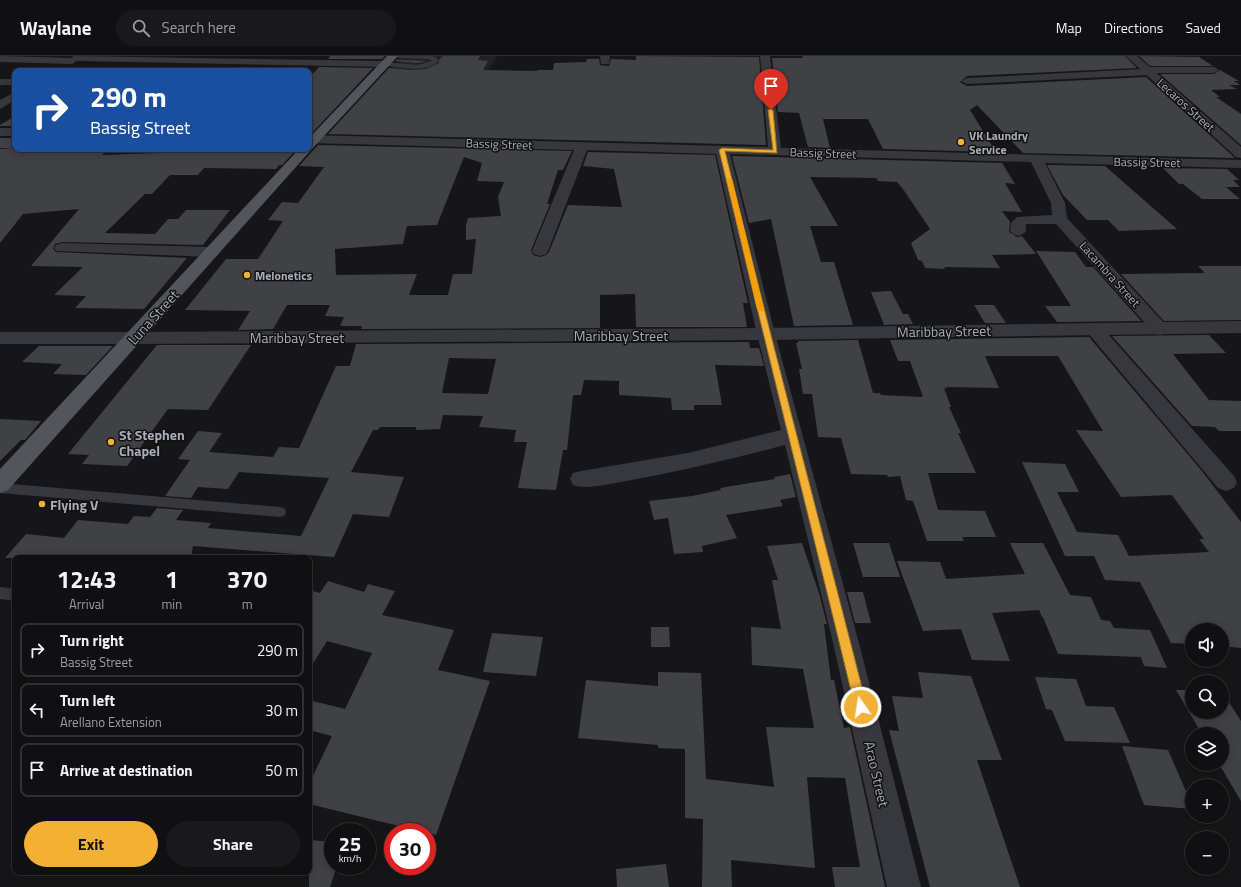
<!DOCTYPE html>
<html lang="en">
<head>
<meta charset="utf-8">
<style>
	:root { --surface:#101012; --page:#19191b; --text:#f1f3f6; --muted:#9c9d9f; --line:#303032; --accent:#f2b134 }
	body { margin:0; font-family:"Titillium Web",sans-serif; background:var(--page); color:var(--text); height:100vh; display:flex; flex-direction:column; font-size:15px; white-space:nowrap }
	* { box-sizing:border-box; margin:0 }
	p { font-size:13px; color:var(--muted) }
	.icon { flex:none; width:22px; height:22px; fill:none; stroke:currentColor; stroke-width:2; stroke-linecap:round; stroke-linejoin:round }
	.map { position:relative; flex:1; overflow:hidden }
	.details { position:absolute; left:12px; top:499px; width:300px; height:320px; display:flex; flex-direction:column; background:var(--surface); border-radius:8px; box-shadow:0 2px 10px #0003,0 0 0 1px var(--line) }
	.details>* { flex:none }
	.hud { position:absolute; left:12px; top:12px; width:300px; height:84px; border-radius:8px; box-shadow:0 2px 10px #0003,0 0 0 1px var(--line); background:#1a4fa0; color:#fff; overflow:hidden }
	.fabs { position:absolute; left:1185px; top:567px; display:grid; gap:8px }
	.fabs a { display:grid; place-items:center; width:44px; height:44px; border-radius:50%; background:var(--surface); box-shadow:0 2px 10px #0003,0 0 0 1px var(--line); font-size:20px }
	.speed { position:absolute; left:324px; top:767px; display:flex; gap:8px; font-size:20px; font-weight:700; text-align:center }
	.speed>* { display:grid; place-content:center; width:52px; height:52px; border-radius:50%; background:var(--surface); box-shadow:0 2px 10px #0003,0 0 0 1px var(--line); line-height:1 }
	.speed small { font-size:10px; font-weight:400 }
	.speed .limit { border:6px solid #d22; background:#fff; color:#111 }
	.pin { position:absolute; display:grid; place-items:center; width:34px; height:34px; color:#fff; margin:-41px -17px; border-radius:50% 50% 50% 0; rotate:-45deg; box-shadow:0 0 4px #0007 }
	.pin .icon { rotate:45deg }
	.me { position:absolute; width:44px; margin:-22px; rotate:347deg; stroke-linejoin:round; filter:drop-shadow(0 0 3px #0008) }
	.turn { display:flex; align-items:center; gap:14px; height:84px; padding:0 12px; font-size:18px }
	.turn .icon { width:52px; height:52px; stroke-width:2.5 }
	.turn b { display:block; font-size:28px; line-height:34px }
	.eta { display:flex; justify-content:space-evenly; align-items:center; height:68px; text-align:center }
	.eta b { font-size:24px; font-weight:700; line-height:28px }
	.action { display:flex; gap:8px; margin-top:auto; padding:8px 12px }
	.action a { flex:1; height:46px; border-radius:24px; background:var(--accent); color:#111; font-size:16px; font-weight:700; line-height:46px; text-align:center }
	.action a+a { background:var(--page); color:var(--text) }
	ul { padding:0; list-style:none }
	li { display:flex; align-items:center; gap:12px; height:54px; margin:0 8px 6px; padding:0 4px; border:2px solid var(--line); border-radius:8px }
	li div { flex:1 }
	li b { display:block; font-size:15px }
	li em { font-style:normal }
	header { display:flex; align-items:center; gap:24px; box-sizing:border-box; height:56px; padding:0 20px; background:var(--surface); border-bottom:1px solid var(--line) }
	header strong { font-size:19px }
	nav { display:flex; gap:22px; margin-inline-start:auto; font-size:14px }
	.search { width:280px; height:36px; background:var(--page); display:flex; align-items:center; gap:10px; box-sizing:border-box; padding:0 14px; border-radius:22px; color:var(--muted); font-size:15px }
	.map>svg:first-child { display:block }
	.built { fill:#222225 }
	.building { fill:#404145; fill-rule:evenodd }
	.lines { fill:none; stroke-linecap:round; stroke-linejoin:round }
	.service { fill:#37383d; fill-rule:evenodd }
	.minor { fill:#37383d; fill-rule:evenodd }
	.tertiary { fill:#37383d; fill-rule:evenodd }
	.primary { fill:#53555c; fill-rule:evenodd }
	.route { fill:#f2b134; stroke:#9d7322 }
	.slow { fill:#f59e0b }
	.poi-dot { fill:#f2b134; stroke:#111113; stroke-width:1.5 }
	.labels { text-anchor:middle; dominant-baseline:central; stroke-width:3; stroke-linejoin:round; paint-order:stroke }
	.far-street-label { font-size:12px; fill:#a8adb8; stroke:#111113 }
	.far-poi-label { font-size:12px; font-weight:bold; fill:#a8adb8; stroke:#111113; text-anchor:start }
	.street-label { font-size:14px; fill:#a8adb8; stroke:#111113 }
	.poi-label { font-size:14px; font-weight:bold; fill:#a8adb8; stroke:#111113; text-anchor:start }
</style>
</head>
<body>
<header>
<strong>Waylane</strong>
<div class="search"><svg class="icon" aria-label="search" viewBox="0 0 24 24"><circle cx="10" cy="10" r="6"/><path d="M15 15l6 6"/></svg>Search here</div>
<nav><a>Map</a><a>Directions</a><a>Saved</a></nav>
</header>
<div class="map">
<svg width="1241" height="831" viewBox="0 0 1241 831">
	<rect width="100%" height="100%" fill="#161618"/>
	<path class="built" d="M402,0H497L486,18L390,15Z"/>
	<g class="building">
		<path d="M330,0H385L382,3H328Z"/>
		<path d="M443,0H480L478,4L488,5L483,14L537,15L538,14H553L554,7L586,6L587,3H599L600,9L609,10L611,3L636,4V0L759,1L766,89L328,78L389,12L412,14L426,13L439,7V4Z"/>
		<path d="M802,0H1125L1137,12L967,20L960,26L967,30L1146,21L1235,102L1023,97L977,49L970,54L996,96L883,93L868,63H823L830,92L808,91L799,57L778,56L772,2H803Z"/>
		<path d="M1139,0L1199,1L1213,10H1150Z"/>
		<path d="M397,3L399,4L428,5L417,7L395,5Z"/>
		<path d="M319,11L373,12L311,78H309V22Z"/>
		<path d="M1220,14L1239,25H1234L1240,29H1229L1237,33L1211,34L1220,41H1216L1241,58V89L1160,18H1214Z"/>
		<path d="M15,60V70H0V69Z"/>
		<path d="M0,82H15V93L0,92Z"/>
		<path d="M318,89L572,95L563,114H558L547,148H550L531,194L533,199L540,201L546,199L549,196L568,149L622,151L614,113L583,110L588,96L715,99L748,247H743L747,271H636L635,238L600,239V272L361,273L362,270H340L344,261L325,260L330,249H287L273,273L238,274L250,255L185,254L226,203H258L283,165L268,164L282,146L298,147L324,111L299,110ZM464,101L482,107L477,125L504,126L498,141L501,160L468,162L466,169V184L476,183L472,218H453L448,239H409L417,218L336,219L335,193L403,188L407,170L437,169Z"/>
		<path d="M0,93H108L102,99L156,97L159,93H297L282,109H279L276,113L204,112L198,119H170L152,138H145L105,177L155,178L168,163H178L186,154H230L203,189L62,186L55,188L53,193L56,196L187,202L144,253L75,252L86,240L54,239L83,211L31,210L79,153L23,158L0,187Z"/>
		<path d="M732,100L1002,107L1015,128L1005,127L1022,156L1002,155L1010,166L1009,176L1017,181L1022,180L1036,198L992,199L1000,212L944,211L945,213L925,212L922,205L918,204L911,187L930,173L903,133L897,126L878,125L876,122L810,121L838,170H810L821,206H834L853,269L794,270L771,163L749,167Z"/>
		<path d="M1047,109L1105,110L1177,173L1119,175L1108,164H1087L1063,139Z"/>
		<path d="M1163,112L1227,113L1239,124H1233L1240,131H1226L1240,143H1202L1183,128H1179Z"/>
		<path d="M1036,195L1075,196L1086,211H1093L1141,265L1057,266L1045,250H1071Z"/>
		<path d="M1198,210H1241V264L1164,265L1121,218L1205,217Z"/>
		<path d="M891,235L903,258H908L913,268L884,269L871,236Z"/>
		<path d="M974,249H994L1006,267H985Z"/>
		<path d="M1209,279L1226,297L1173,298L1209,344L1241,345V375H1219L1215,371L1192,370L1112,280Z"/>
		<path d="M1089,281L1201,414L1241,466V592L1222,590V574H1192V588L1171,587L1140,526L1105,524L1094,500H1065L1022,406L1065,408L1079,436H1057L1077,476L1118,479L1129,500L1209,496L1199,483H1204L1172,439L1121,441L1076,374L1103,375L1058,300H985L999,332L946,331L947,333L944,332L951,351H949L961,377H958L976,417H928L938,454L985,455L996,481H962L964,485H927L913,445L906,444L900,420L888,421L887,419L851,418L841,382L818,381L812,338H803L799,313H802L796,287H798V285L858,284L873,337H880L881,339L923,341L910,305H898L890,284Z"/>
		<path d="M749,286L750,292H759L764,310L715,309L722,349H694V354H672L671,342L619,339V325L584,324L581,339H573L567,394H563L556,434L518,432L527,386H514L516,374L479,371L483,360L443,359L440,373L416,374V371H380L378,374H373L351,416L404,421L389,461L353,458L334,501L193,490L191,502H5L26,478L64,482L78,464L128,468L134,460L150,461L157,452L183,454L176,464L211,467L208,472L301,480L329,422L239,416L228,433L198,431L191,442L165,440L190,404L178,403L198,375L222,377L209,396L273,401L279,391L299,392L336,310H350L356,288ZM449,302L496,303L488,338L442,337Z"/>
		<path d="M157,289H251L208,354L168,353L127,410L82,408L89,399L68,398Z"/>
		<path d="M39,290H113L86,319L53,318L62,308L22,306Z"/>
		<path d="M0,363L41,365L25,384H21L0,405Z"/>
		<path d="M790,418L796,441L780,444L783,450L726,459L737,482L702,490L703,496L674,498L668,462L654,464L649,445L692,440L721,434L720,432L775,423L774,421Z"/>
		<path d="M802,487L819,537L827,568H824L831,624H834L844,672L850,671L885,831H835L832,811H860L845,722L807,721L815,812L731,804L732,831H702L703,763L685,762V693L658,692V689L578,682L586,624L658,630V616L701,617L706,723L774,731L766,671L814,672L803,613L752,609L751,571L781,573L772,524H778L767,490Z"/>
		<path d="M853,487H889L900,521H863Z"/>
		<path d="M1010,487H1043L1070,539L1091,541L1101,564L1110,565L1114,572L1150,574L1167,612L1144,610L1141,601L1058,598L1043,561H1042L1039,554L992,557L1010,605L972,604L961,573L923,575L897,505L940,506L946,523L1025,518Z"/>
		<path d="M328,525L364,536L368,528L395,535L382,559L454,574L438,614L490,625L436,779L309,748V728L332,680L309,674V644L345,653L372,597L327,585L309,614V534L320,537Z"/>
		<path d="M847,536H863L871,567H855Z"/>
		<path d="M651,571H669L670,591H651Z"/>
		<path d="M492,577L543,581L536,620L483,616Z"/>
		<path d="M918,616L971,620L1002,704H977L1020,831H930L889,674L899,675L892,640L923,642Z"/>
		<path d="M1035,621L1076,623L1086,650L1114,651L1130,687L1065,685L1052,654L1046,653Z"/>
		<path d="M1176,634H1192V656H1222V635L1241,665V745L1219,708H1222V678H1202Z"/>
		<path d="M1122,690L1168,694L1192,749V753L1144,749Z"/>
		<path d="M309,784L333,786V810H337L330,831H309Z"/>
		<path d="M666,808L669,831H617L616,813Z"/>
	</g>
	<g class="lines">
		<g class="service">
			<path d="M396,0H432L437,2L438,6C424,17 401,11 385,10L382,8L385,6L417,9L432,5L428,3L399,2Z"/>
			<path d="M0,427L280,451L284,452L286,456L284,460L280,461L0,437Z"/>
			<path d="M0,531L15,533V545L0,543Z"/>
		</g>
		<g class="minor">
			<path d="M0,0L72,2L73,0L385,5L390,8L385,11L77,5L72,8L0,6Z"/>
			<path d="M600,0H610L609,8H601Z"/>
			<path d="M760,0H770L781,92L1241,104V112L1045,107L1065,147L1067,162L1166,269L1169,273L1166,277L1160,279L1154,277L1056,168H1026V175L1023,178L1018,180L1013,178L1010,175L1011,167L1017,161L1052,159L1051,147L1031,106L730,98L775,278L860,591L921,831H887L834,591L785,389C731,403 676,416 621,426C606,428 588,434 573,429L570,423L573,417L581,415L688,397L781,374L757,278L716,98L587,94L548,195L546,198L540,200L534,198L532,195L574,94L309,87V79L768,91Z"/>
			<path d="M1147,11H1214L1219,14L1214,17H1154L1149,19L967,28L961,25L967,22L1142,13Z"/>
			<rect x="0" y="23" width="15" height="6"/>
			<path d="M15,36V44L0,53V44Z"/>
			<rect x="0" y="72" width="15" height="8"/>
			<path d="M62,187L212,191L218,193L220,196L218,199L212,201L56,195L54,192L56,189Z"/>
			<path d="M1094,267L1100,269L1234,420L1237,426L1234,432L1226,435L1218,432L1088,277L1085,273L1088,269Z"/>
			<path d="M0,276H134L140,278L143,282L140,286L134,288H0Z"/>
		</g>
		<g class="tertiary">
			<path d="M1126,0H1137L1241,91V102L1236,101Z"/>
			<path d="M1241,265V277L766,284L134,288L128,286L125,282L128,278L134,276L766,272Z"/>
		</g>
		<path class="primary" d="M387,0H398L312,93L8,434L0,437V413L299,93H309V82Z"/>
	</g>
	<path class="route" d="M771,53L773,54L777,97L725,95C770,281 820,466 867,651L865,655L861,657L857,655L855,651C810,465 763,280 719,94L722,92L773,94L768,54Z"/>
	<path class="slow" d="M727,122L732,123L764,253L763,255H758L757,253Z"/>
	<g class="poi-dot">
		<circle cx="961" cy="86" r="4"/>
		<circle cx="247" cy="219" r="4"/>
		<circle cx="111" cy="386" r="4"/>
		<circle cx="42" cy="448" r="4"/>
	</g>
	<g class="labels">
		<g class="far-street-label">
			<text transform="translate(1186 49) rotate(42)">Lecaros Street</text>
			<text transform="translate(499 88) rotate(2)">Bassig Street</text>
			<text transform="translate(823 97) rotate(2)">Bassig Street</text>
			<text transform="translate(1147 106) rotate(1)">Bassig Street</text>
			<text transform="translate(1110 218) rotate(48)">Lacambra Street</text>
		</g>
		<g class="far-poi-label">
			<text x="969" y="79">VK Laundry<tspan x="969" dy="14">Service</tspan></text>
			<text x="255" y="219">Melonetics</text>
		</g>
		<g class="street-label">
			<text transform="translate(153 261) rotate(-48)">Luna Street</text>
			<text transform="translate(944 275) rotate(-1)">Maribbay Street</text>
			<text x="621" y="279">Maribbay Street</text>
			<text x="297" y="281">Maribbay Street</text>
			<text transform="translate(877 718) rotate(77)">Arao Street</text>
		</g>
		<g class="poi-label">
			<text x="119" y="378">St Stephen<tspan x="119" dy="16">Chapel</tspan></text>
			<text x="50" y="448">Flying V</text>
		</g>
	</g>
</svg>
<div class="fabs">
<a><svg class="icon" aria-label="sound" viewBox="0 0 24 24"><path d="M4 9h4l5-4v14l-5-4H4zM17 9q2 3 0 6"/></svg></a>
<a><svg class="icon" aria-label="search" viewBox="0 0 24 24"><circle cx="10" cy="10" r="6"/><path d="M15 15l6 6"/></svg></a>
<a><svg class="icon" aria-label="layers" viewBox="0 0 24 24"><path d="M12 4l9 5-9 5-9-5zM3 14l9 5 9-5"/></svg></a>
<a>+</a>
<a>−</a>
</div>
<div class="speed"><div>25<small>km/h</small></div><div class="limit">30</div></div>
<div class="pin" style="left:771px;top:54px;background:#d93025"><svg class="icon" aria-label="arrive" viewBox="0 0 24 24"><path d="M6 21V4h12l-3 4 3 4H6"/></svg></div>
<svg class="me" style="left:861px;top:651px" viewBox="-20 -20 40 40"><circle r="17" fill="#f2b134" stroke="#fff" stroke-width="3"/><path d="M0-11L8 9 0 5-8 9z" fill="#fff"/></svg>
<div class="hud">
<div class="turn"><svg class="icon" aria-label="right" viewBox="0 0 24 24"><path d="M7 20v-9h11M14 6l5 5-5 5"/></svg><div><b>290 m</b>Bassig Street</div></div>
</div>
<section class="details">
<div class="eta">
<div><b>12:43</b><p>Arrival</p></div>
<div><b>1</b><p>min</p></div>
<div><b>370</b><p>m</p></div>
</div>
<ul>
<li><svg class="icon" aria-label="right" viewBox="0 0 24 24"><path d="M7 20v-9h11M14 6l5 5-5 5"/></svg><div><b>Turn right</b><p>Bassig Street</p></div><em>290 m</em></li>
<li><svg class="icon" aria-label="left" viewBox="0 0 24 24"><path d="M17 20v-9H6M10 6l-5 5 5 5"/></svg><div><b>Turn left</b><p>Arellano Extension</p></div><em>30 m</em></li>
<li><svg class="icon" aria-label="arrive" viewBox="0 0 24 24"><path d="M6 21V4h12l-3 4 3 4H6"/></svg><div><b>Arrive at destination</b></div><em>50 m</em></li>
</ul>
<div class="action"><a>Exit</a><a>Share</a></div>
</section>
</div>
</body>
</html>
